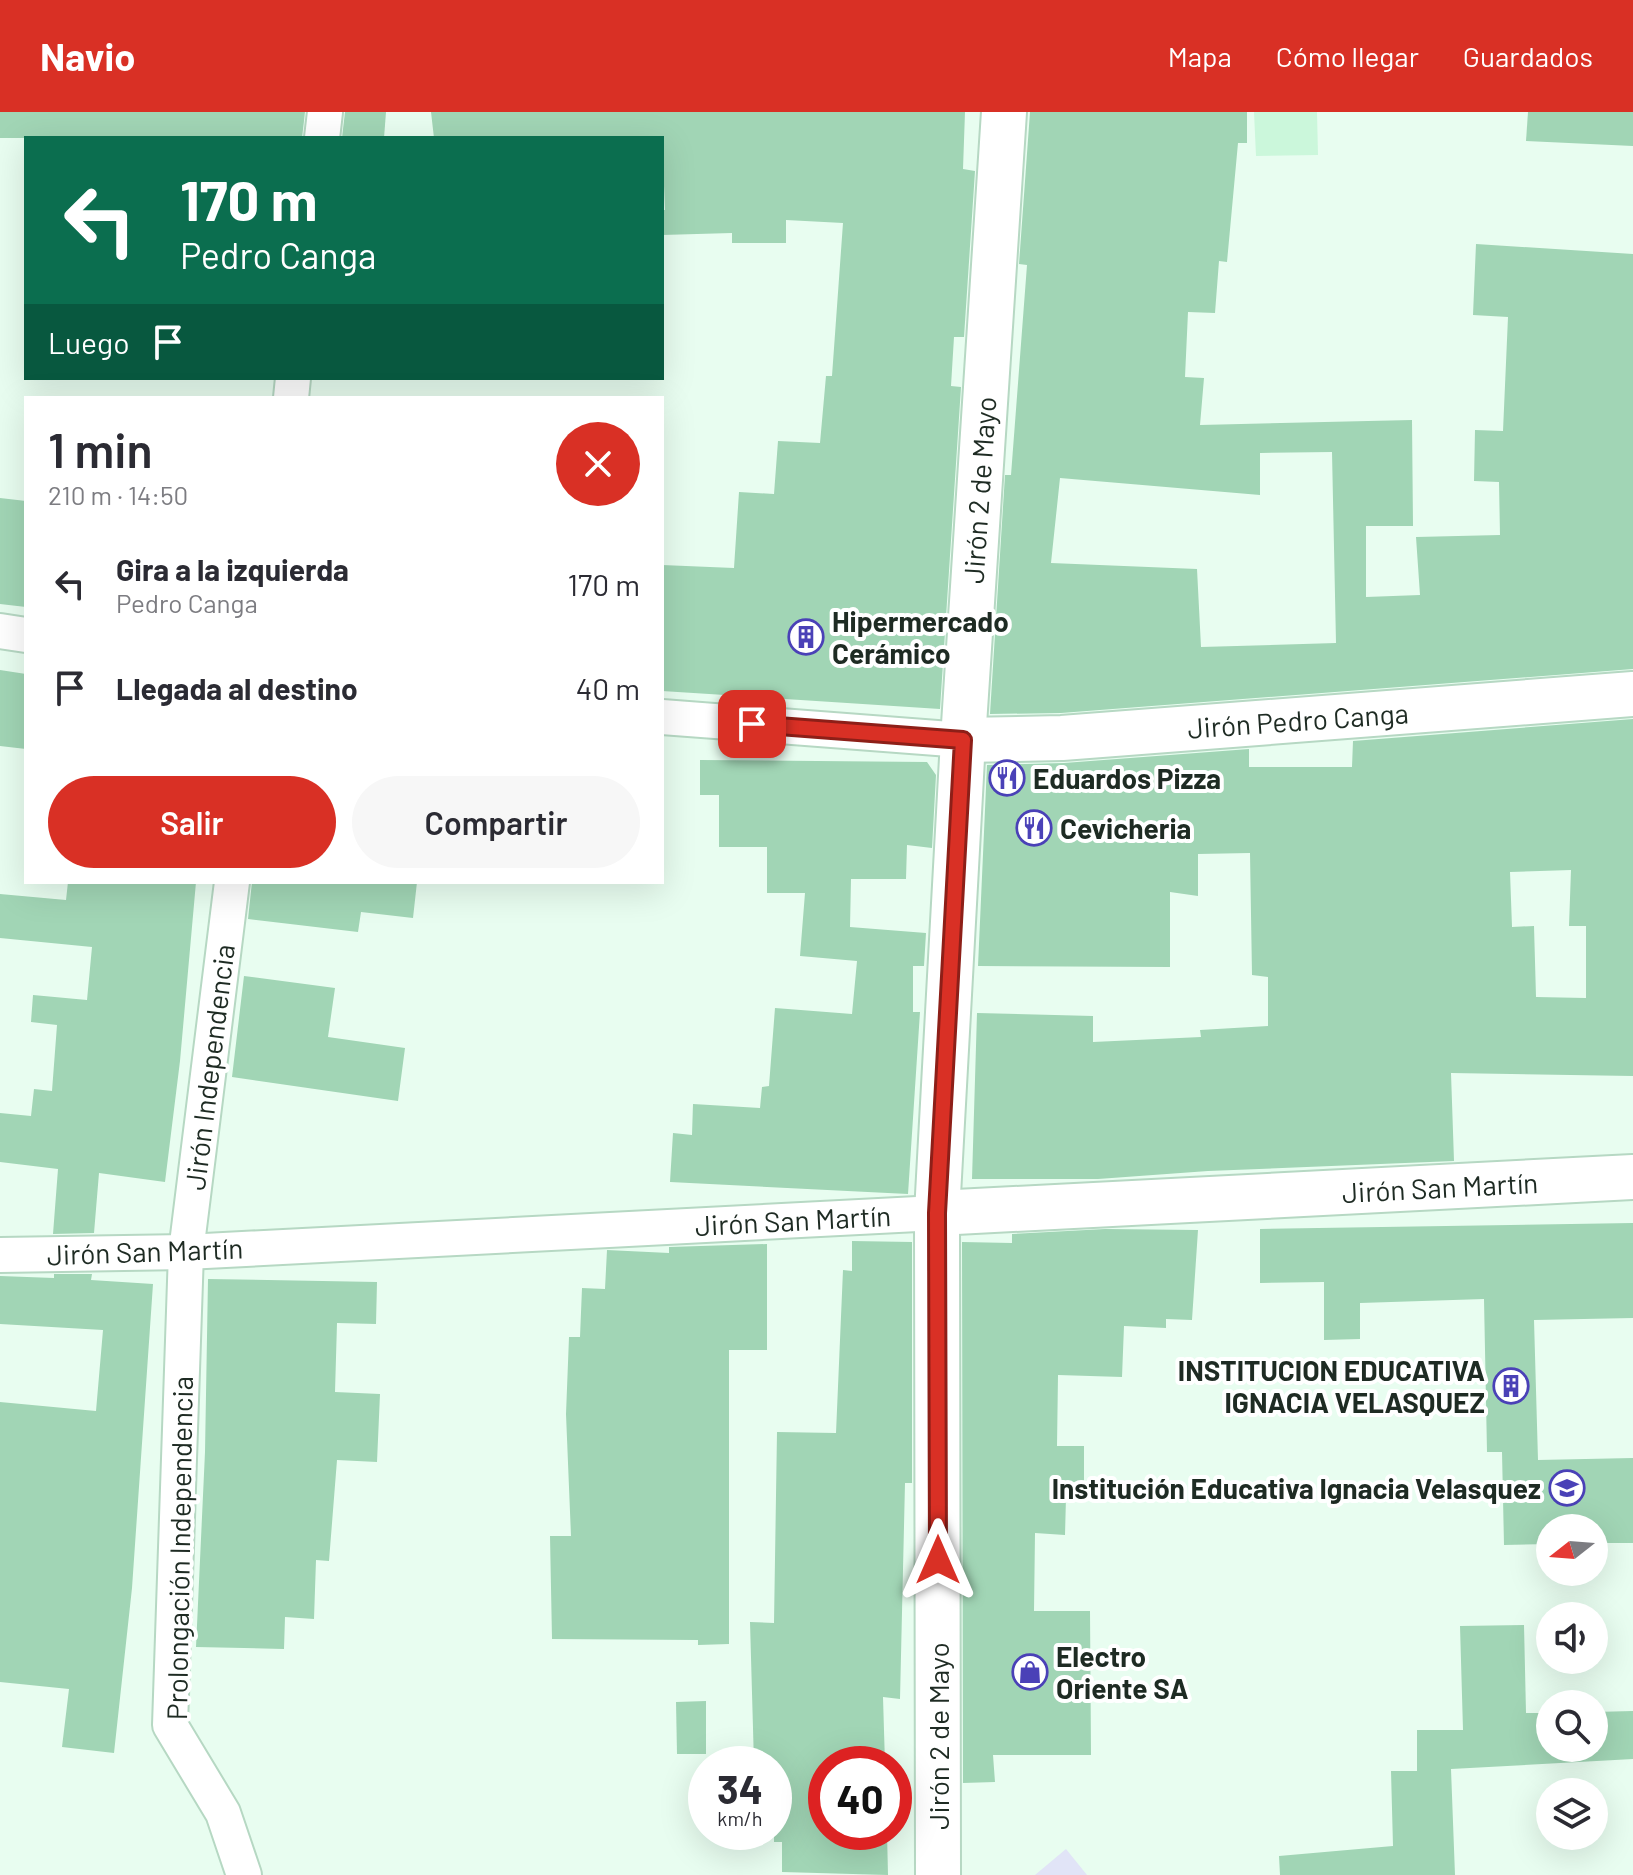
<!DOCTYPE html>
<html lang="es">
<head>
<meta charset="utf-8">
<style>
	:root { --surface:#fff; --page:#f7f7f7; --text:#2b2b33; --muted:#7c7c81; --accent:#d93025 }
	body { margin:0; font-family:Barlow,sans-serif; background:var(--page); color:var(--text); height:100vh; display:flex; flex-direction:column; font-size:30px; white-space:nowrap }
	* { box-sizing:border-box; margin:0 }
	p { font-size:26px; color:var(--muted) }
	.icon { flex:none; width:44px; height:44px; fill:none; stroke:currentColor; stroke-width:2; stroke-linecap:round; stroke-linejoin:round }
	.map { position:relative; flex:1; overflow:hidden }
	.drawer { position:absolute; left:24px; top:284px; width:640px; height:488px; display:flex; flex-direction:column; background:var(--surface); border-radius:0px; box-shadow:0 8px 32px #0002 }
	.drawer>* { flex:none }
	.guide { position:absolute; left:24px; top:24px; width:640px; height:244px; border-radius:0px; box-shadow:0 8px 32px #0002; background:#0b6e4f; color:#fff; overflow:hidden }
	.needle { width:52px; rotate:253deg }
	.controls { position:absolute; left:1536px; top:1402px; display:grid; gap:16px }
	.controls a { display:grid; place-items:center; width:72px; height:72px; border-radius:50%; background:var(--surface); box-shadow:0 8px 32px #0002; font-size:40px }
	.speed { position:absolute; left:688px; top:1634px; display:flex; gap:16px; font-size:40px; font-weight:700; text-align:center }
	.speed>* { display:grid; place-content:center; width:104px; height:104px; border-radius:50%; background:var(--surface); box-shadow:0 8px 32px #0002; line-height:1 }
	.speed small { font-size:20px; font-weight:400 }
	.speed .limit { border:12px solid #d22; background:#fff; color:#111 }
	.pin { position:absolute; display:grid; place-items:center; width:68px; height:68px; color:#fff; margin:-34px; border-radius:16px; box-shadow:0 4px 12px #0006 }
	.me { position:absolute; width:88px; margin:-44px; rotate:0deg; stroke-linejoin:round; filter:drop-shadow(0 0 6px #0008) }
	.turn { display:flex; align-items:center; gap:28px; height:168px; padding:0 24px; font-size:36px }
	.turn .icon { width:104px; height:104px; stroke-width:2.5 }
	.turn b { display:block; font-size:56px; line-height:68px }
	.then { display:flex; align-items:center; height:76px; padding:0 24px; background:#0003; gap:16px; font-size:30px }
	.round { display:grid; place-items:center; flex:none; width:84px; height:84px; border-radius:42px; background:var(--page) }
	.head { display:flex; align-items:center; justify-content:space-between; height:136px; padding:0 24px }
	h1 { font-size:48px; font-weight:600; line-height:60px }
	.button { display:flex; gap:16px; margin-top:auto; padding:16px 24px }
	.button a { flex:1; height:92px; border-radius:48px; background:var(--accent); color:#fff; font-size:32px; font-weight:600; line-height:92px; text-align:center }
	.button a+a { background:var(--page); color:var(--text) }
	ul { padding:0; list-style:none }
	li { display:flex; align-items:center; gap:24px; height:104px; padding:0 24px }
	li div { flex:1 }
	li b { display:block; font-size:30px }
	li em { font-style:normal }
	header { display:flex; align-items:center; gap:48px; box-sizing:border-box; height:112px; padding:0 40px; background:var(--accent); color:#fff }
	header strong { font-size:38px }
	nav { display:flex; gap:44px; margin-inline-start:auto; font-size:28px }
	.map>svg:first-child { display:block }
	.built { fill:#cbf7db }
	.green { fill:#e1e4f7 }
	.building { fill:#a1d5b5; fill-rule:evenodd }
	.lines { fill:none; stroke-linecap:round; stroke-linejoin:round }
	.street-casing { stroke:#b6d8c3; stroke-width:38 }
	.secondary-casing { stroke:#b6d8c3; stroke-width:48 }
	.street { stroke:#fff; stroke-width:34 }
	.secondary { stroke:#fff; stroke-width:44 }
	.route-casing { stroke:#8d1f18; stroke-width:20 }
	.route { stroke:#d93025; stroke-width:14 }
	.labels { text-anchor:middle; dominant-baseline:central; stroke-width:8; stroke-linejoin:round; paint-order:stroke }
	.street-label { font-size:28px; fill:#1e2b23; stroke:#fff }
	.poi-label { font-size:28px; font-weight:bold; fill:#1e2b23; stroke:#fff; text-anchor:start }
</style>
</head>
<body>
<header>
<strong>Navio</strong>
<nav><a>Mapa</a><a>Cómo llegar</a><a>Guardados</a></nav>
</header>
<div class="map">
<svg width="1633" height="1763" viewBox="0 0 1633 1763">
	<rect width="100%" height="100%" fill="#e8fdf0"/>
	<path class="built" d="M1254,0H1317L1318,43L1256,44Z"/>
	<path class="green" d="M1066,1737L1087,1763H1035Z"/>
	<g class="building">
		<path d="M0,0H305L302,26H0Z"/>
		<path d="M345,0H386L384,26H342Z"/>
		<path d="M431,0H965L963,57L975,59L964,225H954L951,274L961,275L940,597L662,579V453L734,456L739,380L774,382L778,329L820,331L826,264H832L843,111L786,108V131H732V121L662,123V98H665L662,26H434Z"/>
		<path d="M1030,0H1247V31H1238L1227,150L1219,149L1215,201L1188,200L1185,265L1204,266L1200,313L1412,308L1413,414H1366V485L1420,483L1416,425L1500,423L1499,370L1474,369L1475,318L1503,319L1508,205L1473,203L1476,132L1633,142V557L1061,601L990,602L1005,363H1011L1027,153L1019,152ZM1332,340L1336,531L1201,535L1197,457L1051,451L1060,366L1260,383V341Z"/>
		<path d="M1528,0H1633V34L1526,29Z"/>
		<path d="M0,386L26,389V495L0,492Z"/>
		<path d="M0,558L26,562V637L0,634Z"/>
		<path d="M1633,607V964L1451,961L1454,1049L1208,1059L1098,1067H972L977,901L1093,904V930L1201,925L1200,918L1268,914V865L1252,863L1250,741L1198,742V784L1170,780V855L978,854L987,653L1064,651L1249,637V655H1352L1353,629ZM1571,758L1569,814H1586V886L1536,885L1534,814L1512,815L1510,760Z"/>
		<path d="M700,648L927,650L936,663L932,736L907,733L906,767H851L850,815L926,821L924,854H913V900H920L908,1082L670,1070L673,1021L692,1023L693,992L760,996L762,975L769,974L775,896L852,902L857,849L800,844L805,781H767V735H719V683H700Z"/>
		<path d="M68,770H196L180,949L165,1070L99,1061L94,1121L53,1122L58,1057L0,1050V1001L31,1004L34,977L52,979L57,913L31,910L33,883L87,888L92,835L0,826V782L66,788Z"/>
		<path d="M252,770H417L413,806L361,800L358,820L248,807Z"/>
		<path d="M244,864L335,876L328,925L405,936L398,989L232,965Z"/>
		<path d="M1633,1111V1206L1534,1208L1538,1348L1633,1346V1431H1594V1416H1550V1432L1504,1433L1502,1340H1487L1484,1187L1360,1191V1227L1324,1228V1170L1260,1171V1117Z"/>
		<path d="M1105,1117L1198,1118L1192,1208L1166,1207V1216L1124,1214L1122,1265L1058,1263L1057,1334H1084V1384L1066,1385L1065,1423L1035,1421L1034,1499H1090L1091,1643H993L995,1670L963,1671L962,1130L1012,1131V1122Z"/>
		<path d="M852,1129L912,1130V1371H905L900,1587L883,1585L885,1652H826V1720H887L888,1763L782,1760V1730H774V1652H754L750,1510L774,1511L777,1320L836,1321L843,1158L852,1159Z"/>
		<path d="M767,1132V1238H729V1532L698,1533V1528L552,1527L550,1424H571L566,1302L569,1225H580L582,1176L605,1177L607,1138L669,1141V1135Z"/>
		<path d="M54,1162H92L91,1168L153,1172L132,1476L114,1641L62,1635L69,1577L0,1570V1290L96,1299L103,1218L0,1212V1164L54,1166Z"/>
		<path d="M208,1167L377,1170L376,1212L337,1211L335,1280L380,1282L377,1350L337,1348L329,1449L316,1448L314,1507L285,1505L284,1537L196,1535L205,1340Z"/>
		<path d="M1524,1513L1526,1601H1550V1636H1594V1600L1633,1599V1647L1451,1657L1455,1763H1280L1279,1744L1393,1734L1391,1659H1417V1618H1463L1460,1514Z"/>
		<path d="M706,1589V1642H677L676,1590Z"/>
	</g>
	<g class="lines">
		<defs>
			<g id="street">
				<path d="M322,26L325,0"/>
				<path d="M291,286L293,266"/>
				<path d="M0,519L26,523"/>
				<path d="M662,605L963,628"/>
				<path d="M232,770L186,1140L170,1613L223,1701L244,1763"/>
				<path d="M0,1143L186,1140L937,1101"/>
			</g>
			<g id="secondary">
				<path d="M963,628L1062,626L1633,582"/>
				<path d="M937,1101L1633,1065"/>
				<path d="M938,1763L937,1101L963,628L1004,0"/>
			</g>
		</defs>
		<use href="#street" class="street-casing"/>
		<use href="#secondary" class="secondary-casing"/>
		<use href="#street" class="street"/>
		<use href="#secondary" class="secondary"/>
	</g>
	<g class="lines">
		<defs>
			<path id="route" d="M752,612L963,628L937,1101L938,1448"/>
		</defs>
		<use href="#route" class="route-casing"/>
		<use href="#route" class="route"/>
	</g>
	<defs>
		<symbol id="building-ring" viewBox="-11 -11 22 22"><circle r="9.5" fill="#fff" stroke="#4a41b7" stroke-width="1.5"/><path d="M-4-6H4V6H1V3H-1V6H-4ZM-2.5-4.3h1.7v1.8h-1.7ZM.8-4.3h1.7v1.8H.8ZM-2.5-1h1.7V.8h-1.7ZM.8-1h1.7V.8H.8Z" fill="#4a41b7"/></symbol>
		<symbol id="restaurant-ring" viewBox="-11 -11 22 22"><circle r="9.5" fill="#fff" stroke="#4a41b7" stroke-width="1.5"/><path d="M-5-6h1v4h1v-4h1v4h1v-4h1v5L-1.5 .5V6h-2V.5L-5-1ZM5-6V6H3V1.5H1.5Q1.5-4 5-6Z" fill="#4a41b7"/></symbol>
		<symbol id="school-ring" viewBox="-11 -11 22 22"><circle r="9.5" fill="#fff" stroke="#4a41b7" stroke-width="1.5"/><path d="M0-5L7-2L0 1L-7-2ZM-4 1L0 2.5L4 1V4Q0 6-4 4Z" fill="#4a41b7"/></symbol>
		<symbol id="shop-ring" viewBox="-11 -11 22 22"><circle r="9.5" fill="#fff" stroke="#4a41b7" stroke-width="1.5"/><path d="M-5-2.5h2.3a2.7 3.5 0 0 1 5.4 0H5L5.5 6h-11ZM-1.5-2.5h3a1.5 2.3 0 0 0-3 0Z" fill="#4a41b7"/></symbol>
	</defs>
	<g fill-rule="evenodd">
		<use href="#building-ring" x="786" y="505" width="40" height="40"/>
		<use href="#restaurant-ring" x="987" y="646" width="40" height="40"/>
		<use href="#restaurant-ring" x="1014" y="696" width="40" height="40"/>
		<use href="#building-ring" x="1491" y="1254" width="40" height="40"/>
		<use href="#school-ring" x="1547" y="1356" width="40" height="40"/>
		<use href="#shop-ring" x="1010" y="1540" width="40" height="40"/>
	</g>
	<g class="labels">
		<g class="street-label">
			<text transform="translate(979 378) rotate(-86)">Jirón 2 de Mayo</text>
			<text transform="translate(1298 608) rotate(-4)">Jirón Pedro Canga</text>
			<text transform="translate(209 955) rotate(-83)">Jirón Independencia</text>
			<text transform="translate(1440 1075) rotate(-3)">Jirón San Martín</text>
			<text transform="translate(793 1108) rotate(-3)">Jirón San Martín</text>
			<text transform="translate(145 1139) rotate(-2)">Jirón San Martín</text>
			<text transform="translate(179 1436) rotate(-89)">Prolongación Independencia</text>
			<text transform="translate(938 1624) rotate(-90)">Jirón 2 de Mayo</text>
		</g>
		<g class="poi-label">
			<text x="832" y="509">Hipermercado<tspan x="832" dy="32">Cerámico</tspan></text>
			<text x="1033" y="666">Eduardos Pizza</text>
			<text x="1060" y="716">Cevicheria</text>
			<text x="1485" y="1258" text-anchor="end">INSTITUCION EDUCATIVA<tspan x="1485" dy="32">IGNACIA VELASQUEZ</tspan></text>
			<text x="1541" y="1376" text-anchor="end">Institución Educativa Ignacia Velasquez</text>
			<text x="1056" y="1544">Electro<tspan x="1056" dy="32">Oriente SA</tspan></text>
		</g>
	</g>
</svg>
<div class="controls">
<a><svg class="needle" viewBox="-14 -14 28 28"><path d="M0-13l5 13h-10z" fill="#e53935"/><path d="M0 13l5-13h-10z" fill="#7c7c81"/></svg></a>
<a><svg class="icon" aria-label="sound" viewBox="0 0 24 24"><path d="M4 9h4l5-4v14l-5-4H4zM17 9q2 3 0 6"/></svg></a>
<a><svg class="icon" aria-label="search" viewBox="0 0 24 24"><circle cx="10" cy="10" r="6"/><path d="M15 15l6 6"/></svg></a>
<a><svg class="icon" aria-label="layers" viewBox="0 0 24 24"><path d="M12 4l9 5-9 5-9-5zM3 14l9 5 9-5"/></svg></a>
</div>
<div class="speed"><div>34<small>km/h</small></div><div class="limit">40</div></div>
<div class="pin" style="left:752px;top:612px;background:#d93025"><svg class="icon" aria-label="arrive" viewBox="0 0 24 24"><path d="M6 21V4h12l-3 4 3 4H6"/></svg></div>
<svg class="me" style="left:938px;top:1448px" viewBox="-20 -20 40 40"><path d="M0-17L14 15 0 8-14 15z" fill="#d93025" stroke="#fff" stroke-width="4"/></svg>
<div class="guide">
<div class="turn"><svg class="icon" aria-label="left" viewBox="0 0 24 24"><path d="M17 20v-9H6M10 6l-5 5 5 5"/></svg><div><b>170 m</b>Pedro Canga</div></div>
<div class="then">Luego<svg class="icon" aria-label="arrive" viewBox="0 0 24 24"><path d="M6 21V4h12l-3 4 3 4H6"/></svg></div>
</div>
<section class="drawer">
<div class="head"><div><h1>1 min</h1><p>210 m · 14:50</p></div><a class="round" style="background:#d93025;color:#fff"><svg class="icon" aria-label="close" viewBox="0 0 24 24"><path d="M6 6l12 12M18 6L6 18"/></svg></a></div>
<ul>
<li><svg class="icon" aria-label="left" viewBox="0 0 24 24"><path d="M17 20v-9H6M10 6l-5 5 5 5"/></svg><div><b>Gira a la izquierda</b><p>Pedro Canga</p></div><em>170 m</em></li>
<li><svg class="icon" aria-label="arrive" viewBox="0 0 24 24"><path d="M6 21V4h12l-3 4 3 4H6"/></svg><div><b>Llegada al destino</b></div><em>40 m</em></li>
</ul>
<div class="button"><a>Salir</a><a>Compartir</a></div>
</section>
</div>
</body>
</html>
